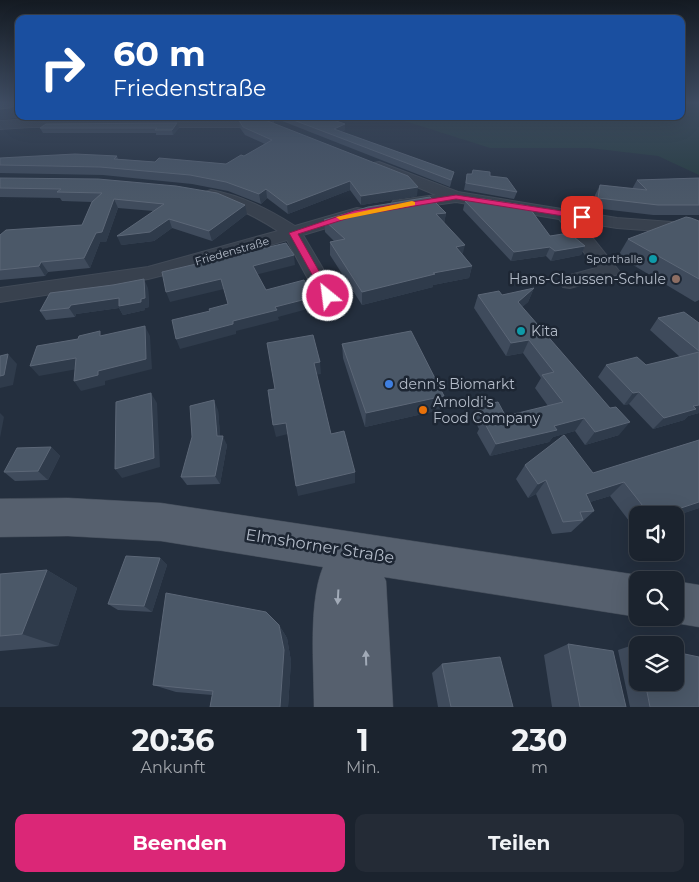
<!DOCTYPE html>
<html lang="de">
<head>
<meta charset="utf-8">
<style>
	:root { --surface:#1b232e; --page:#242b36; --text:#f1f3f6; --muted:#a0a4aa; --line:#39404a; --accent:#db2777 }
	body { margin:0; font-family:Montserrat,sans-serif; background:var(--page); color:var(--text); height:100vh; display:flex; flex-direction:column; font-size:19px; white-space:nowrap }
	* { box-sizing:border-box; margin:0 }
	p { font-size:16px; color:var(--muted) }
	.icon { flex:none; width:28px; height:28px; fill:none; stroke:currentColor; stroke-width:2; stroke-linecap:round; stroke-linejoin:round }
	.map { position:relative; height:707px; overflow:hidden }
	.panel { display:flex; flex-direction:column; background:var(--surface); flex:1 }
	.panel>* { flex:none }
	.banner { position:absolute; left:15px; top:15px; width:670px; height:105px; border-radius:10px; box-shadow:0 5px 20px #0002,0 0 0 1px var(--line); background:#1a4fa0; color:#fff; overflow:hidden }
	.buttons { position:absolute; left:629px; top:506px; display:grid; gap:10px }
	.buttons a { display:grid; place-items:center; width:55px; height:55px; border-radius:10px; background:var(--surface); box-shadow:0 5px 20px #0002,0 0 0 1px var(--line); font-size:25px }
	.pin { position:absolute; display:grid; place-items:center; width:42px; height:42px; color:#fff; margin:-21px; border-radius:10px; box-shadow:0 2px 8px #0006 }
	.me { position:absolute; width:55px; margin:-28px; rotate:331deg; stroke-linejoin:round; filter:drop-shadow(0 0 4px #0008) }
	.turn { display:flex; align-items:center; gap:18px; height:105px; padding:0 15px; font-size:22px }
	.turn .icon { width:65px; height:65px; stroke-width:2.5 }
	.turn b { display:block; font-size:35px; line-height:42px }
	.eta { display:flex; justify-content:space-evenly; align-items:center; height:85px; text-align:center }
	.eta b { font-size:30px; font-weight:700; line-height:35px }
	.button { display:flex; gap:10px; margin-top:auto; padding:10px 15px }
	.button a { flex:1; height:58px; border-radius:10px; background:var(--accent); color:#fff; font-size:20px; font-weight:700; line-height:58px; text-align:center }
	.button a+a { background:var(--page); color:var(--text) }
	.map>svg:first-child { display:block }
	.green { fill:#263c3f }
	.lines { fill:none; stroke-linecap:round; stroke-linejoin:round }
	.minor-casing { stroke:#414a57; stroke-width:2 }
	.major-casing { stroke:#414a57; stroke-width:1 }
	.minor { fill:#38414e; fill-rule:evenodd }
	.major { fill:#56606e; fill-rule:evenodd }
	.wall { fill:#3f4b5c }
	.shaded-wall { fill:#2f3b4b }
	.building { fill:#4b5868; stroke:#5c6777 }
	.oneway { fill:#a1aab7 }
	.route { fill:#db2777; stroke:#8e194d }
	.slow { fill:#f59e0b }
	.culture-dot { fill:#0f9aa8; stroke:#1d2633; stroke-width:2 }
	.education-dot { fill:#8d6e63; stroke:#1d2633; stroke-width:2 }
	.shop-dot { fill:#3f7fe0; stroke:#1d2633; stroke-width:2 }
	.food-dot { fill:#e8710a; stroke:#1d2633; stroke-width:2 }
	.labels { text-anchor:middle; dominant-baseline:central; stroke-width:5; stroke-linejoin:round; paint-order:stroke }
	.far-street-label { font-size:11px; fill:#b4bcc9; stroke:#1d2633 }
	.far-poi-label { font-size:11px; fill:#b4bcc9; stroke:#1d2633; text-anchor:end }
	.poi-label { font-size:14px; fill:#b4bcc9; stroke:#1d2633; text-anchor:start }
	.near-street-label { font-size:16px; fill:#b4bcc9; stroke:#1d2633 }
</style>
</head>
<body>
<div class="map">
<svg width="699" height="707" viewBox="0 0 699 707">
	<rect width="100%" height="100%" fill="#242f3e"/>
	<path class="green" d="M681,102H699V175L658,156L589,148H490L392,117L681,116Z"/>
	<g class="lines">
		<defs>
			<g id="minor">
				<path d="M267,118L271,119L273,122L271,125L256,127H31L0,129V121L31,119Z"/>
				<path d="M379,162L458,192L617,218L699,224V234L617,228L580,222L619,271L616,275L570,288L563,287L559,282L563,277L596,268L559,219L456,202L399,210L393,209L391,205L393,201L436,195L374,169L372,166L374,163Z"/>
				<path d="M211,190C243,196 268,209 295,226L357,208L363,209L366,213L363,217L303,235L339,296L336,301L328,303L320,301L287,240L211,263L148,279L0,302V288L148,267L278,231C254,215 233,205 205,198L203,195L205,192Z"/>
			</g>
			<g id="major">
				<path d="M68,498L161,503L638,575L650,580H638V617L384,577L386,581L393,707H314C314,667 308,603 323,567L161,541L68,536L0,537V499Z"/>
				<path d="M675,581L699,585V627L675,623L661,618H675Z"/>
			</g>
		</defs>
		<use href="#minor" class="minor-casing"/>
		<use href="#major" class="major-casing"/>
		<use href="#minor" class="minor"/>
		<use href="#major" class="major"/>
	</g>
	<g class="wall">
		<path d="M63,116H188L187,117H63Z"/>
		<path d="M231,116H255L254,117H232Z"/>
		<path d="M271,116H322L345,130L341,132L454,172L450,187L272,117Z"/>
		<path d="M239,120L417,196L361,205L350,190L288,214L267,198L261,204L228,191L192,184L103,175L0,173V158L117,156L118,159L155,162L226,164L244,156L265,144L245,135L240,128Z"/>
		<path d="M46,124L179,128L173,135H156V133H43L40,128Z"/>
		<path d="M467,174L490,176L517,192L514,199L464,190Z"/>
		<path d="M0,178L247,214L212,241L172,228L154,241L121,245L153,211L118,208L106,242H100L90,268L48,272L45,276L0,280V235L82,225L92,202L62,201L60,198L0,197Z"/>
		<path d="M699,178V215H653L594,208L595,195L600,185L632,189L637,180Z"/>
		<path d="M465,201L550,236L585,246L581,255L551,261L546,256L511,261L463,210Z"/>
		<path d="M446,213L444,223L463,255L472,266L469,278L433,285V287L362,305L330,255V242L334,241L325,232L324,220Z"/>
		<path d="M699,221V300L695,302L618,256L628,239Z"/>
		<path d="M148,288L149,307L145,308V310L123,315L119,308L76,314L75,317L46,320L40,311Z"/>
		<path d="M534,288L528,302L522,307L619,435L585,445L575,431L553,437L549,442L490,456L477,433L479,429L474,419L479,406L505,415H510L548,406L535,388L541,378L523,353L506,356L474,308L478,295H502Z"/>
		<path d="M658,318L699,323V413L688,416L684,420L653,429L629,404L624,405L598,377L606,365H646L680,357L650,330Z"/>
		<path d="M342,344L440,410L365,427L343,358Z"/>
		<path d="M218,410L220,436L227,445L220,484L187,485L181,477Z"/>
		<path d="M699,440V508L675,516V515H638V529L636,530L610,496L590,502L594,511L571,532L552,534L536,494L528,498L516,479L525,465L593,473Z"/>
		<path d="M51,447L60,456L48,480L15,481L4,472Z"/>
		<path d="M160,558L167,565L152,612L118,610L108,604Z"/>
		<path d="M47,570L77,588L58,646L0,651V574Z"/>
		<path d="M279,625L287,638L291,661L288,707H210L212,695L176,692L153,685Z"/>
		<path d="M568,644L626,707H552L544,655Z"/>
		<path d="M636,644L638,652V682H675L699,707H630L618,650Z"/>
		<path d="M442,664L513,707H438L432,673Z"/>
	</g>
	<g class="shaded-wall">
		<path d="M19,103V116L16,118L0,120V109Z"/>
		<path d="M177,123L179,128L173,135L172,130Z"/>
		<path d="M345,124V130L334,135V129Z"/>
		<path d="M350,181V190L288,214L287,205Z"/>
		<path d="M418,187L417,196L361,205V196Z"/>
		<path d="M266,189L267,198L261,204L259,194Z"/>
		<path d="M114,199L118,208L106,242H100L90,268L84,258L96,233Z"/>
		<path d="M245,205L247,214L212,241L209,231Z"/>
		<path d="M446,213L444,225L436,214Z"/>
		<path d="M169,219L172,228L154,241L121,245L117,236Z"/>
		<path d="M465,245L462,257L456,247Z"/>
		<path d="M585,246L581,255L551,261L555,251Z"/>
		<path d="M550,247L546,256L511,261L514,252Z"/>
		<path d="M294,255L295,265L255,275L253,266Z"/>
		<path d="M41,262L48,272L45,276L39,266Z"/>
		<path d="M472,266L469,278L433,285V287L362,305V292L433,273Z"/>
		<path d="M144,279L148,288L149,307L145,308V310L123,315L119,308L76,314L75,317L69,308L71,305Z"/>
		<path d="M221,279L224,289L170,302L166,292Z"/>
		<path d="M534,288L528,302L513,315L518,302Z"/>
		<path d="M314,297L315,307L278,317L279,320L236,331V334L180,349L176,339L275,307Z"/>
		<path d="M145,326L150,336L152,369L105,381V385L81,391L74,381L98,371Z"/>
		<path d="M529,340L523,353L506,356L511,343Z"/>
		<path d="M8,354L17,364L13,385L0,388V376Z"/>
		<path d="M76,358L83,368L39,376L30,366Z"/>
		<path d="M320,362L321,374L315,375L314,363Z"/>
		<path d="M639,392L629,404L624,405L633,393Z"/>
		<path d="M151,393L157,403L160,467L122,478L115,469Z"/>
		<path d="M444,396L440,410L365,427L366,413Z"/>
		<path d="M214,400L218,410L221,445L217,436Z"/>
		<path d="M699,405V413L688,416L684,420L653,429L664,418Z"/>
		<path d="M0,413L4,417L0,438Z"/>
		<path d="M584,418L575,431L553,437L549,442L490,456L496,444L554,426Z"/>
		<path d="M630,422L619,435L585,445L595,432Z"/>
		<path d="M286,423L288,434L276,437L273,425Z"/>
		<path d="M223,436L227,445L220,484L215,476Z"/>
		<path d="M51,447L60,456L48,480L38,471Z"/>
		<path d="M355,472V483L298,496L296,486Z"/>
		<path d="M546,480L536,494L528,498L538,484Z"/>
		<path d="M624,482L610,496L573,507L586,494Z"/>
		<path d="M699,502V508L675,516V515H660Z"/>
		<path d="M160,558L167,565L152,612L144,606Z"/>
		<path d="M47,570L77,588L58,646L22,634Z"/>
		<path d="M279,625L287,638L291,661L288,707H280Z"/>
	</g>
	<g class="building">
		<path d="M0,102H19V103L10,108L0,109Z"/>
		<path d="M283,116H322L345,124L334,129L454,172L451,180Z"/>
		<path d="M239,120H265L408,176L418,187L361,196L350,181L287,205L266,189L259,194L226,182L190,175L100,167L0,165V158L75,154L117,156L114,159L155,162L159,158L226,164L241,155L244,156L272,140L243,127Z"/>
		<path d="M177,123L172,130H155L157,128H40L46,124Z"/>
		<path d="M473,170L490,172V176L507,178L517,192L466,183L467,174H472Z"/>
		<path d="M0,178L98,179L176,186L217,193L245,205L209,231L169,219L150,232L117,236L164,204L114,199L102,232L96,233L84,258L41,262L39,266L0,270V235L6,230L82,225L92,202L102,193L57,192L61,189L0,188Z"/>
		<path d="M699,178V205H658L598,198L600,185L647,190L637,180Z"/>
		<path d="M430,197L446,213L436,214L465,245L456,247L472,266L433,273L435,274L362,292L330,242L345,239L324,220L368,207Z"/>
		<path d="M483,199L528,206L550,236L569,233L585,246L555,251L550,247L514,252L465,201Z"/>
		<path d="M686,217L691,218L699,221V279L628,239Z"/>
		<path d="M286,243L294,255L253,266L266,290L304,280L314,297L275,307L277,310L233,321V324L176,339L172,320L210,311L209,309L228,304L221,279L166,292L162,272Z"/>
		<path d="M144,279L145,298L141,299V302L119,306V298L71,305L69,308L40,311L50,293L113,285Z"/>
		<path d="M534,288L518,302L610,408L616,407L630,422L595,432L584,418L554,426L557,430L496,444L483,420L486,419L479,406L498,402L505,415H510L563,402L542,375L554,372L529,340L511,343L478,295L499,291L502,295Z"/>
		<path d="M684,312L699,323V351L658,318Z"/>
		<path d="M145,326L146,359L98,371V375L74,381L76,358L30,366L37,346L78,339L79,336L100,331V336Z"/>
		<path d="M411,331L444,396L366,413L342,344Z"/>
		<path d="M313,335L320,362L314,363L331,434L344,431L355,472L296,486L286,423L273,425L268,390L275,389L267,343Z"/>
		<path d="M699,352V405L693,406L696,409L664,418L639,392L633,393L606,365L637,357L646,365Z"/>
		<path d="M8,354L4,375L0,376V356Z"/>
		<path d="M151,393L154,458L115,469L116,402Z"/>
		<path d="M214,400L217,436H223L215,476L181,477L192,437L190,406Z"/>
		<path d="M564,435L593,473L699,440V502L660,515H650L624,482L586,494L594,511L580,512L583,520L563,522L546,480L538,484L525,465Z"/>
		<path d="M51,447L38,471L4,472L17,448Z"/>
		<path d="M126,556L160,558L144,606L108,604Z"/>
		<path d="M47,570L22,634L0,636V574Z"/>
		<path d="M166,593L266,612L279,625L284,650L280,707H210L213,691L153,685Z"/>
		<path d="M568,644L613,651L626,707H580Z"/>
		<path d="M675,652L699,657V707H650L645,682H675Z"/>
		<path d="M500,657L513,707H451L442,664Z"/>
	</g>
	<defs><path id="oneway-solid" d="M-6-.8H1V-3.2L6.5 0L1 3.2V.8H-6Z" transform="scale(1.25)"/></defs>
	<g class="oneway">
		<use href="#oneway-solid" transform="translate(338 597) rotate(93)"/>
		<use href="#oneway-solid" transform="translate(366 658) rotate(-92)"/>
	</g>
	<linearGradient id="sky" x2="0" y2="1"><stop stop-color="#141a22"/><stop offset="0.51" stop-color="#3f4d63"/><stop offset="1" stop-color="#3f4d63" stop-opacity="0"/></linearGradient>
	<rect width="699" height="201" fill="url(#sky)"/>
	<path class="route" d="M456,195L582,214L585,217L582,219L456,199L355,216L298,234L333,296L328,300L324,296L289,233L354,211Z"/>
	<path class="slow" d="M412,201L415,202V205L340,220L336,217Z"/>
	<g class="culture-dot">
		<circle cx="653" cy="259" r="5"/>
		<circle cx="521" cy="331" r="5"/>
	</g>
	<circle class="education-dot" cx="676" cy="279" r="5"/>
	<circle class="shop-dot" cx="389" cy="384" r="5"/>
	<circle class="food-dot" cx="423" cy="410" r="5"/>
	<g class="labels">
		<g class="far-street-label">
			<text transform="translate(232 251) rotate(-16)">Friedenstraße</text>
		</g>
		<g class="far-poi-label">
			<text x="643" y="259">Sporthalle</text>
		</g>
		<g class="poi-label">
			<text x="666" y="279" text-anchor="end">Hans-Claussen-Schule</text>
			<text x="531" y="331">Kita</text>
			<text x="399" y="384">denn's Biomarkt</text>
			<text x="433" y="402">Arnoldi's<tspan x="433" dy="16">Food Company</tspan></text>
		</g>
		<g class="near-street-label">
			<text transform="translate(320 546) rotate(9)">Elmshorner Straße</text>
		</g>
	</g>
</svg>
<div class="buttons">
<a><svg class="icon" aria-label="sound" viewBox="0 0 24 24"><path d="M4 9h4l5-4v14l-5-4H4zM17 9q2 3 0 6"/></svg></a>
<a><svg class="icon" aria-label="search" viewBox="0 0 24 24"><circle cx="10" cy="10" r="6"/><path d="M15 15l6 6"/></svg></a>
<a><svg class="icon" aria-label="layers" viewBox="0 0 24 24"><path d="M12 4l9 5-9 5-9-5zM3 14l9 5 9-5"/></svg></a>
</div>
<div class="pin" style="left:582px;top:217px;background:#d93025"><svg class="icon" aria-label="arrive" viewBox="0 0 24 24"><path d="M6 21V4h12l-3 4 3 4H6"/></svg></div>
<svg class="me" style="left:328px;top:296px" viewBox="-20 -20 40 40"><circle r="17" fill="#db2777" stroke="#fff" stroke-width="3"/><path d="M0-11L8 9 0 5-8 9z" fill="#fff"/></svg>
<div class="banner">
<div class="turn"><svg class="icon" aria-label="right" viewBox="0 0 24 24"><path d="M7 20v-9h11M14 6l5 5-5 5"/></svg><div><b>60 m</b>Friedenstraße</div></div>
</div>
</div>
<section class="panel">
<div class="eta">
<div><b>20:36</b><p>Ankunft</p></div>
<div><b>1</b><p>Min.</p></div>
<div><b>230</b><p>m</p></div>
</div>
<div class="button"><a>Beenden</a><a>Teilen</a></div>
</section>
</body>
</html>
